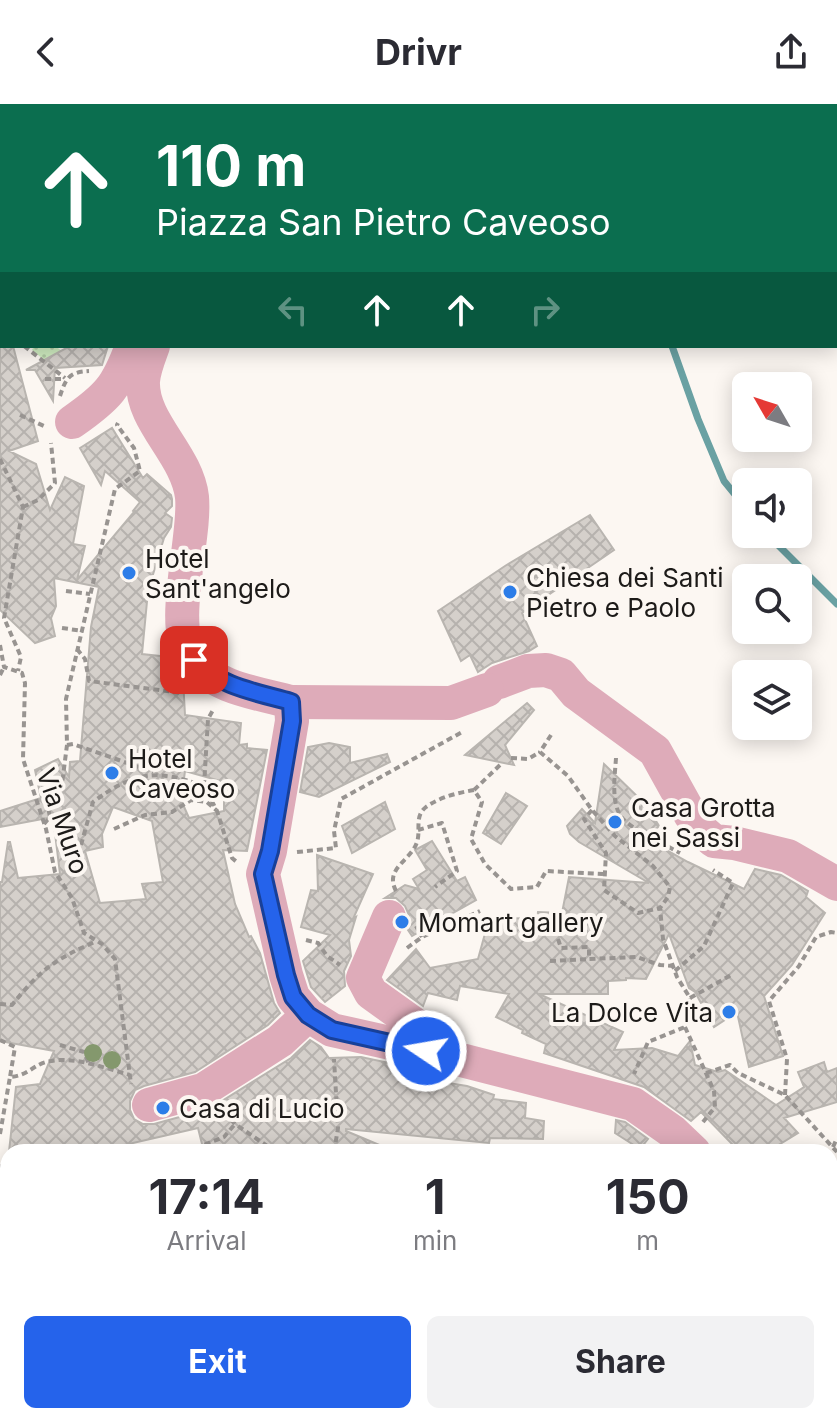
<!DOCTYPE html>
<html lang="en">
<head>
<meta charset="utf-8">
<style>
	:root { --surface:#fff; --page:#f2f2f3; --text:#2b2b33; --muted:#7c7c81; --accent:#2563eb }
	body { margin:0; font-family:Inter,sans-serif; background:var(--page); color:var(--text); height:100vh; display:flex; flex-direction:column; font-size:30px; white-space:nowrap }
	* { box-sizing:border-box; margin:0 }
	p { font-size:26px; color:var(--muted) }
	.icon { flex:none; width:44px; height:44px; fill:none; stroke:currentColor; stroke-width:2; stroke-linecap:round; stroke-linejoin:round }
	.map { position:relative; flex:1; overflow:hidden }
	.panel { position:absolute; left:0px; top:1040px; width:838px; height:280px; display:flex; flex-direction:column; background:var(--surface); border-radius:24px 24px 0 0; box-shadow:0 4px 20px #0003 }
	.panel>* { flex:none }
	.hud { position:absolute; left:0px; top:0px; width:838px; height:244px; box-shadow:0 4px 20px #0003; background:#0b6e4f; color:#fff; overflow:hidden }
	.needle { width:52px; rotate:309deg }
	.fabs { position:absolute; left:732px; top:268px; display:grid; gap:16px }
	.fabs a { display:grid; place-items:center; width:80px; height:80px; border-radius:12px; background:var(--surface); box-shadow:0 4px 20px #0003; font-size:40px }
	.pin { position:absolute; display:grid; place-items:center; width:68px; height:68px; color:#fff; margin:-34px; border-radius:16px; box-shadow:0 4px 12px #0006 }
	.me { position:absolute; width:88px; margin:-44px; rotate:282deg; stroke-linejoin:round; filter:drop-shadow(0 0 6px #0008) }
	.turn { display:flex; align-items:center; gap:28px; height:168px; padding:0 24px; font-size:36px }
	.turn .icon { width:104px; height:104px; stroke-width:2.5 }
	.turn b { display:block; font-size:56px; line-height:68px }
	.lanes { display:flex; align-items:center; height:76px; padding:0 24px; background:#0003; justify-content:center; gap:40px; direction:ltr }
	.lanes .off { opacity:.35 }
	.eta { display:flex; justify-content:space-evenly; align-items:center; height:136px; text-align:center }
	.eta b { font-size:48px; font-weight:700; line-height:56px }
	.cta { display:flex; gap:16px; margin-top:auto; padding:16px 24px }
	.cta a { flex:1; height:92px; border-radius:12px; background:var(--accent); color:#fff; font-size:32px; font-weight:700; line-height:92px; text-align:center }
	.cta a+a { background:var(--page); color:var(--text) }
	header { display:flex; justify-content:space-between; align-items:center; height:104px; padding:0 24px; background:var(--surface); font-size:36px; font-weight:700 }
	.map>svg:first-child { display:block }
	.garden { fill:url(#garden-dots) }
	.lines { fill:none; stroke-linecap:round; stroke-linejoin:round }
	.stream { stroke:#6aa1a3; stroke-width:7 }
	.building { fill:url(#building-cross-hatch); stroke:#b9b5b0; stroke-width:2; fill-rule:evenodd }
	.path { stroke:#989491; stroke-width:4; stroke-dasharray:6 4; stroke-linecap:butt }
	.minor { stroke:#deabb9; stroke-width:34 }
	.tree { fill:#84986d }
	.route-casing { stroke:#184099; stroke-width:20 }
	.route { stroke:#2563eb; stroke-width:14 }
	.poi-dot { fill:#2d7de8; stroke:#fcf7f2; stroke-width:3 }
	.labels { text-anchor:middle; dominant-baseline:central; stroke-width:8; stroke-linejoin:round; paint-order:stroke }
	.poi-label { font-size:26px; fill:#1d1b19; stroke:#fcf7f2; text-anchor:start }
	.street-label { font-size:26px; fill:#1d1b19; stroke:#fcf7f2 }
</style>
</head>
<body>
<header><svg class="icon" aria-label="back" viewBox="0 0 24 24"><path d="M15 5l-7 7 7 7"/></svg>Drivr<svg class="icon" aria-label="share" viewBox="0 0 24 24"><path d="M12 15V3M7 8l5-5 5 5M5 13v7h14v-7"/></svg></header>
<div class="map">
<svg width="837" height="1320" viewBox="0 0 837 1320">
	<defs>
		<pattern id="garden-dots" width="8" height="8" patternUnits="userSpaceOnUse" patternTransform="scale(2)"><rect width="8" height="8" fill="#cfecc0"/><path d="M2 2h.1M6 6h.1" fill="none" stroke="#b1caa4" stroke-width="1.8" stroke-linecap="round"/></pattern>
		<pattern id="building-cross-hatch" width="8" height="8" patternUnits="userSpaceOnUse" patternTransform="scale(2)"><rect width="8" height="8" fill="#d5d0cb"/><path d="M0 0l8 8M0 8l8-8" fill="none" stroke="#b6b2ae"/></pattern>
	</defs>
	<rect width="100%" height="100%" fill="#fcf7f2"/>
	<path class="garden" d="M34,242H55L62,247L54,264L32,246Z"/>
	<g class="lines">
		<g class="stream">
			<path d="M558,0V2"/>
			<path d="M672,242L698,315L724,377L746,404"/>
			<path d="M767,430L837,500"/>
		</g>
	</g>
	<g class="building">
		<path d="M0,217H2V242H13L38,337L9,347L36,360L50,406L65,373L84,382L73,440L85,442L77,476L134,408L133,407L140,398L105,367L101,381L80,344L112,324L143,374L147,370L171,391L172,395V402L165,409L172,414L171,423L164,434L148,487L142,550L169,553L183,575L185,611L241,619L239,641L247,640V644L267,646L247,747L223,746L235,800L249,833L251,832L260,849L274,899L280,909L268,921L195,968L144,982L135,986L130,997V1006L134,1015L143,1020H154L209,1005L291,954L310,936L321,943L329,954L361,953L394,960L395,966L423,967V975L467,982L494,991L493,995L526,999L525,1014L544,1017L543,1035L490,1034L489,1039L346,1025V1027L396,1048H204L198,1024L94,1048H9L16,983L40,980L54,947L0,937V778H2L8,738H10L18,774L60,770L53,713L0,723V707L41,694L35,666L58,655L69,673L70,658L80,657L91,523L99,483L54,474L56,502L51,514L55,532L35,539L0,506ZM185,667L224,678V707L189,714L181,696ZM113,703L152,717L163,778L142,780L146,795L100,799L85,747L103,743L102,730Z"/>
		<path d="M70,242H108L102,261L55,264L53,297L35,266H26Z"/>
		<path d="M590,411L614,446L522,509L537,542L529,547L492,559L478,568L470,551L461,557L438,507L505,462Z"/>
		<path d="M527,599L534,606L505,641L514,661L465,651Z"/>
		<path d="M329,639L350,643V659L387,650L390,658L319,693L300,688L308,643Z"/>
		<path d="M604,660L646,701L659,722L647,735L688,758L744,785L755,765L781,771L808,787L806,793L825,809L792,861L764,892L783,952L749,963L737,908L714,923L695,888L689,884L669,830L646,875L626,874V876L608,877V890H539L623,928L614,946L652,944L678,952L690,937L695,961L718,968L725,966L776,1001L804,983L798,968L824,958L827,968L837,964V998L784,1014L798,1029L767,1048H736L732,1040L701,1008L691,1017L644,983L544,949L546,940L522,929L523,926L496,913L509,890L460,882L457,896L428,889L423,902L387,876L416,845L430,864L478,855L489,815L537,814L538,808L562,809L569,773L649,779L579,738L570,730L567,722L582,705L595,719Z"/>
		<path d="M506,689L527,702L501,740L483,729Z"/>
		<path d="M385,698L395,725L352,749L342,722Z"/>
		<path d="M432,737L457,777L465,773L476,796L412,832L406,823L409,811L405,802L396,794H385L405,781L419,785L413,775L427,766L415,746Z"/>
		<path d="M317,751L373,770L353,815L356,813L349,836L351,852L344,867L345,882L325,898L311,883L303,857L330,831L301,823L311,786L318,787Z"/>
		<path d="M616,1016L625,1018L648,1035L640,1045L615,1029Z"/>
	</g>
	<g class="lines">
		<g class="path">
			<path d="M91,0L92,2"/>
			<path d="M166,0V2"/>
			<path d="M680,0L681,2"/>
			<path d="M793,0L794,2"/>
			<path d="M67,2L69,0"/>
			<path d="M0,167L2,168"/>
			<path d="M0,226L2,227"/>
			<path d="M0,236L2,233"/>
			<path d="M24,242L65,274"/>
			<path d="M45,275H63"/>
			<path d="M60,292C66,274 69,268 89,267"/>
			<path d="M20,311L44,322"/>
			<path d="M0,355L23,403L4,514L21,553L18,567"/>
			<path d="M23,403L38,396L55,379L51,339"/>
			<path d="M66,487L90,490"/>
			<path d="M62,524L83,527"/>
			<path d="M0,541L4,563L22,569L25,579L23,655L46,725L55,768L72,794L84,829L102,840L115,855L131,980"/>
			<path d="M77,545L85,555L89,577L183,589"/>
			<path d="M0,571L4,563"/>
			<path d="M551,631L540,648L568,672L592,706L615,732L653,762L670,783L668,793L660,804"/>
			<path d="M67,641L73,640L153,668"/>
			<path d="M511,654L528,655L540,648"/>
			<path d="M616,654C615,670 611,696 620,711C627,722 645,730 656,736"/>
			<path d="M204,682L208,615L213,606"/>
			<path d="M474,686L500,661"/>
			<path d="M592,706L584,715L606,749L604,786L638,809L660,804L663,835L677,873L690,894L685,923L648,938L634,970"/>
			<path d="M44,720L50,713L48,703L62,680L67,641L66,595L115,385L140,367L134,344L117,321L118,319"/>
			<path d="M114,725L145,711L172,708L191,696L207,698L216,706"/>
			<path d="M668,725L656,736L680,749"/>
			<path d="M418,726L442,719L457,767L435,783"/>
			<path d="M81,741L93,698C135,667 157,665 204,682L217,707L232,754L238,759"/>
			<path d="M297,748L336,744L334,727L341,695L464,627"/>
			<path d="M396,787C384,764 411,757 417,738C421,727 414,712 426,703C440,693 457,689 474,686L482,698L471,735L485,760L511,785L537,783L546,767L603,770"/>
			<path d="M416,822L422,833"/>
			<path d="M558,835L561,844L589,843V855L637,853L660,861L673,862"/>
			<path d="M306,836L318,839L327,852L340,861"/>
			<path d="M407,844L422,833L480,807"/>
			<path d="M550,857L589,855"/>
			<path d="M675,867L704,842L733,779L713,766"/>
			<path d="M690,894L733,870"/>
			<path d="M0,900L12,901C41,865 55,855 97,837"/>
			<path d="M685,923L714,987L715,1003L703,1018"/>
			<path d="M0,936L15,943L10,973"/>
			<path d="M60,941L84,948L89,960"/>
			<path d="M706,969L730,961L738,969L785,991L837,1048"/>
			<path d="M785,991L787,955L769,897L799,862L816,833L831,828L837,829"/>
			<path d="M224,1008L235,1020L276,1048"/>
			<path d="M0,1030L10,973C27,972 32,962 46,958C73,951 104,964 130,971"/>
			<path d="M833,1043L837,1034"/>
			<path d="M186,1048L224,1033L235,1020"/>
			<path d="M334,1048L338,1024L334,955"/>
			<path d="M460,1048L462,1045L546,1042L570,1048"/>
			<path d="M0,1062L8,1064"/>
			<path d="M0,1195H8"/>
			<path d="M830,1253L837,1256"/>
			<path d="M0,1267L8,1264"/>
			<path d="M343,1312L360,1320"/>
			<path d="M429,1312L435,1320"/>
			<path d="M733,1312L748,1319L798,1320"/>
			<path d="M800,1312L822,1320"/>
			<path d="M436,1320L452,1312"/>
			<path d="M474,1320L487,1312"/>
			<path d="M520,1320L532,1312"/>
		</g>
		<g class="minor">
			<path d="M216,0L217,2"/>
			<path d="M153,242C149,253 144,265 143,277C141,318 187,350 192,393C196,435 168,521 192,555C214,584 258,589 291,598L292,617L270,747L263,770L286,871L293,893L308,911L332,926L426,947L633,1000L673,1028L694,1048"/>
			<path d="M72,318C108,293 117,283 132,242"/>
			<path d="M499,578L528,567L546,566L561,571L576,589L655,647L690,710L701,726L714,737L734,739L788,752L837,780"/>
			<path d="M291,598L451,599L487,586"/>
			<path d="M389,813L363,874L371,889L424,927L426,947"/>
			<path d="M149,1001L203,986L280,937L308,911"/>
			<path d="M830,1174L837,1182"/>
		</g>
	</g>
	<g class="tree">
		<circle cx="93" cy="949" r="9"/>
		<circle cx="112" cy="956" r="9"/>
	</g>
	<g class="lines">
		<defs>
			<path id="route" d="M194,556C220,583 256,588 291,598L292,617L270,747L263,770L286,871L293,893L308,911L332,926L426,947"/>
		</defs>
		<use href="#route" class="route-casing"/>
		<use href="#route" class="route"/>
	</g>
	<g class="poi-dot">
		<circle cx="129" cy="469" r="8"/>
		<circle cx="510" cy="488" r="8"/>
		<circle cx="112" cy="669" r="8"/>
		<circle cx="615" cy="718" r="8"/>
		<circle cx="402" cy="818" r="8"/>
		<circle cx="729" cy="908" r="8"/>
		<circle cx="163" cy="1004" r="8"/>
	</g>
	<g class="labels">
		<g class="poi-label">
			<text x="145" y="454">Hotel<tspan x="145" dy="30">Sant'angelo</tspan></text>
			<text x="526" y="473">Chiesa dei Santi<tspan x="526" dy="30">Pietro e Paolo</tspan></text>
			<text x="128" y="654">Hotel<tspan x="128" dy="30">Caveoso</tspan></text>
			<text x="631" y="703">Casa Grotta<tspan x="631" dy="30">nei Sassi</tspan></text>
			<text x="418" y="818">Momart gallery</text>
			<text x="713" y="908" text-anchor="end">La Dolce Vita</text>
			<text x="179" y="1004">Casa di Lucio</text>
		</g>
		<g class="street-label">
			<text transform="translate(63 717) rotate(71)">Via Muro</text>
		</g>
	</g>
</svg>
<div class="fabs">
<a><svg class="needle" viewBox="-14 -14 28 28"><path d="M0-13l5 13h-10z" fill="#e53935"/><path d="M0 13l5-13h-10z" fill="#7c7c81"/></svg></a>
<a><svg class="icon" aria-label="sound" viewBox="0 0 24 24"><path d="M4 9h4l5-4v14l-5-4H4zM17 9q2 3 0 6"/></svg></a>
<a><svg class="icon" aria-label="search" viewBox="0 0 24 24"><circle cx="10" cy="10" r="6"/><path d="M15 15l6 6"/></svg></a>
<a><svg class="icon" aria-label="layers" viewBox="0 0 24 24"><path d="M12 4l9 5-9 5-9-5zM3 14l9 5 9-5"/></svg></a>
</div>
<div class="pin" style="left:194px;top:556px;background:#d93025"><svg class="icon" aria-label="arrive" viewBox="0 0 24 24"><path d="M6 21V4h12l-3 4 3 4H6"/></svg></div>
<svg class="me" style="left:426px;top:947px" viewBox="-20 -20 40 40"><circle r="17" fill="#2563eb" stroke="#fff" stroke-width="3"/><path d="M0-11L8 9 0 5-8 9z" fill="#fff"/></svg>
<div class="hud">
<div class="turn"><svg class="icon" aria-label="ahead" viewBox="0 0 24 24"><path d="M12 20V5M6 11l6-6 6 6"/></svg><div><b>110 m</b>Piazza San Pietro Caveoso</div></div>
<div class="lanes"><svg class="icon off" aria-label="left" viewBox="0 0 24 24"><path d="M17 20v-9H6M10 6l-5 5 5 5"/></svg><svg class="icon" aria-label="ahead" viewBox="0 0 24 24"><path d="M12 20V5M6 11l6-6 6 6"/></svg><svg class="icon" aria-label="ahead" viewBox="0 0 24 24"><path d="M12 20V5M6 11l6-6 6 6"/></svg><svg class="icon off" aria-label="right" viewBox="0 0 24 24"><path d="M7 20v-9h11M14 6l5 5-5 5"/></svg></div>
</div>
<section class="panel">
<div class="eta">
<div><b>17:14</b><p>Arrival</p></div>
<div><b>1</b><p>min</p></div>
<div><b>150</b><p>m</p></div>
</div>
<div class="cta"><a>Exit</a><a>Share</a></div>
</section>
</div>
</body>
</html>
